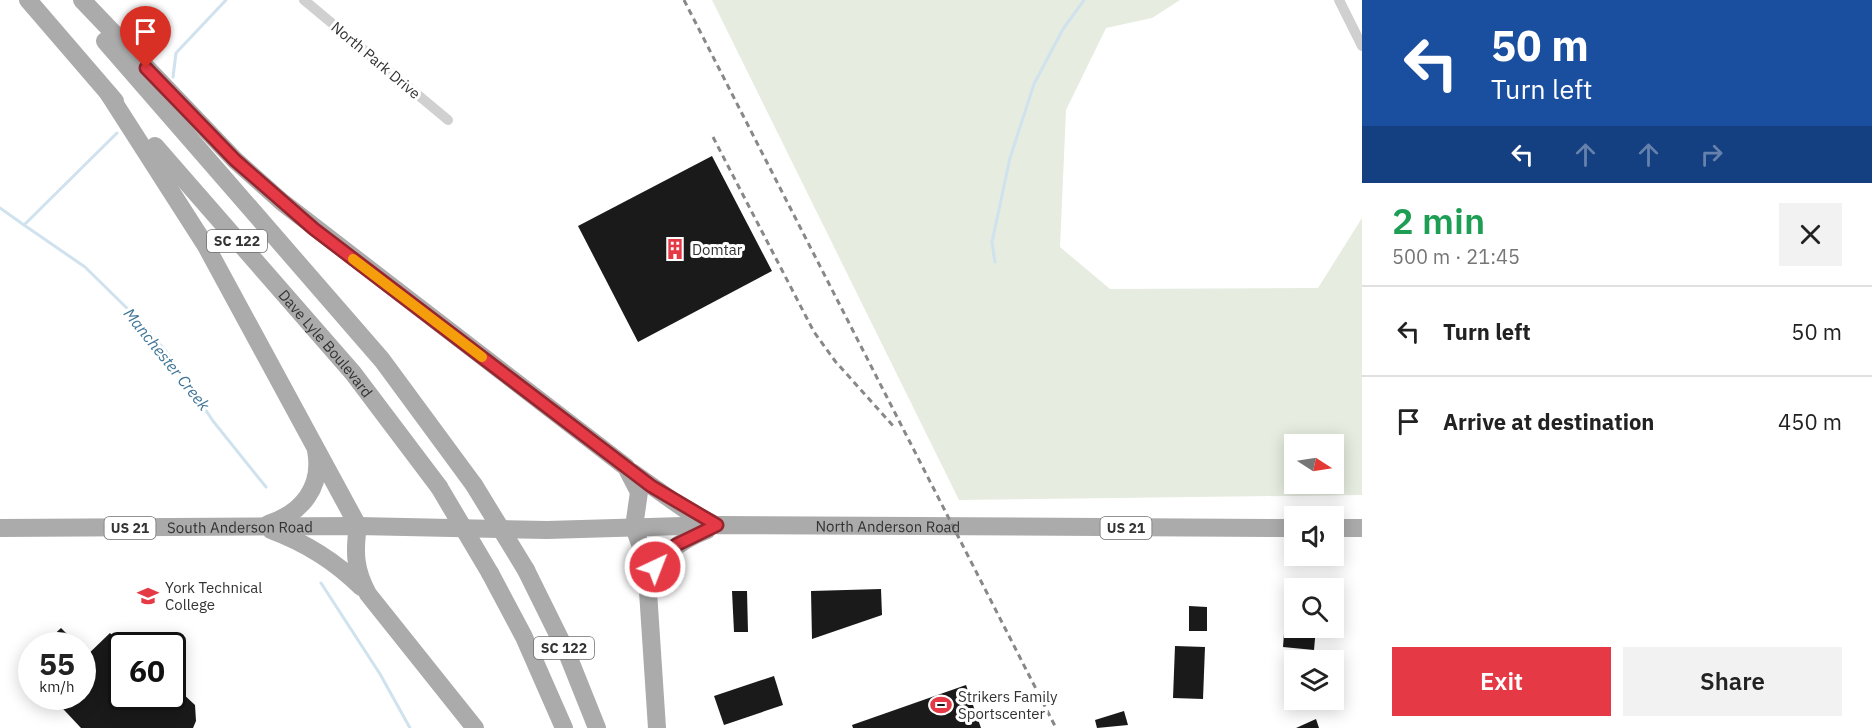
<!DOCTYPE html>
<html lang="en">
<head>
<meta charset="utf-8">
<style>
	:root { --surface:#fff; --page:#f2f2f2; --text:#222; --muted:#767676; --line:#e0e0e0; --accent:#e63946 }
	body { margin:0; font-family:"IBM Plex Sans",sans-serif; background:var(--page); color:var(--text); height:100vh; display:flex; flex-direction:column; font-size:22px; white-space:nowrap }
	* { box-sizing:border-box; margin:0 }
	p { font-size:20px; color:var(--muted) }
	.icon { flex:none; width:33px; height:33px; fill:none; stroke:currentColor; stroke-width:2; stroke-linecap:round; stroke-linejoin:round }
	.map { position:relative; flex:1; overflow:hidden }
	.panel { display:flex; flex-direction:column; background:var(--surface); width:510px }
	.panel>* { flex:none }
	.guide { background:#1a4fa0; color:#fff; overflow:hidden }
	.needle { width:39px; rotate:102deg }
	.buttons { position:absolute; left:1284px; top:434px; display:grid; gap:12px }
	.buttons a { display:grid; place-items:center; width:60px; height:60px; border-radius:0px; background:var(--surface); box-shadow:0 3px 15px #0003; font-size:30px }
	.speed { position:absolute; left:18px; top:632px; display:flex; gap:12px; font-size:30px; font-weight:700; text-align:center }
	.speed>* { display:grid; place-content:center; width:78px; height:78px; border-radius:50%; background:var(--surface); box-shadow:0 3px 15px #0003; line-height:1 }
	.speed small { font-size:15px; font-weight:400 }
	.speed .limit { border:3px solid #111; border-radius:9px; background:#fff; color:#111 }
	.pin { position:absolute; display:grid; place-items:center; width:51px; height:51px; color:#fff; margin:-62px -26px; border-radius:50% 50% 50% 0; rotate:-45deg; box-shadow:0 0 6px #0007 }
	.pin .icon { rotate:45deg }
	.me { position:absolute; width:66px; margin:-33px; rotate:43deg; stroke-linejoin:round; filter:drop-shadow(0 0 4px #0008) }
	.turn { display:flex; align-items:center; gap:21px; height:126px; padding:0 30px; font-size:27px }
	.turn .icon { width:78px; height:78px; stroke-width:2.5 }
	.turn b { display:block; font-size:42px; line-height:51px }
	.lanes { display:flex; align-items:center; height:57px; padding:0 30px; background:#0003; justify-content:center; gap:30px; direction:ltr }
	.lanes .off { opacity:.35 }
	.round { display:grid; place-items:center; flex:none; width:63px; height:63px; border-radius:0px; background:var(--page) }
	.headline { display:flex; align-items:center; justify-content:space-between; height:102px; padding:0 30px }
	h1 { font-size:36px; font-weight:600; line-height:45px; color:#1e9e55 }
	.cta { display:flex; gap:12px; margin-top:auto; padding:12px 30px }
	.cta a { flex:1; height:69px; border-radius:0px; background:var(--accent); color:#fff; font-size:24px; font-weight:600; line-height:69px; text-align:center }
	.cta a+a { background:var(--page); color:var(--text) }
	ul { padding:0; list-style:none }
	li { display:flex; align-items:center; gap:18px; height:90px; padding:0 30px; border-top:2px solid var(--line) }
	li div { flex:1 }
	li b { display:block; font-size:22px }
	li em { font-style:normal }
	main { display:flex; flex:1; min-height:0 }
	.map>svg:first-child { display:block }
	.green { fill:#e6ecdf; fill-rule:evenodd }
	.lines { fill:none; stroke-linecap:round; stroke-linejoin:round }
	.stream { stroke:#cfe2ee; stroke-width:3 }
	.building { fill:#1a1a1a }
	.minor { stroke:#d0d0d0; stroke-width:10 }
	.primary { stroke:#ababab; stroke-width:18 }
	.rail { stroke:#888; stroke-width:3; stroke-dasharray:6 4.5; stroke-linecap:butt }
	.primary-bridge { stroke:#ababab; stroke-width:18 }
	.route-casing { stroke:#96252e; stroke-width:15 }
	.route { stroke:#e63946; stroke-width:10 }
	.slow { stroke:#f59e0b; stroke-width:10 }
	.labels { text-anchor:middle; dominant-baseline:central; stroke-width:6; stroke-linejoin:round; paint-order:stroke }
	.shield { fill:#fff; stroke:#707070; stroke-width:1.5 }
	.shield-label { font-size:14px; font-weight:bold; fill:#333 }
	.street-label { font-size:15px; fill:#333; stroke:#fff }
	.poi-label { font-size:15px; fill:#333; stroke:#fff; text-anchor:start }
	.water-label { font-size:16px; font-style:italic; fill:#3f7597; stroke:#fff }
</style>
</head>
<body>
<main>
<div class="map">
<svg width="1362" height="728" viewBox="0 0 1362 728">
	<rect width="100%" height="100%" fill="#fff"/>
	<path class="green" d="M712,0H1180L1152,18L1106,28L1066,110L1060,247L1110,289L1318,288L1362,218V495L959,500ZM1294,444H1334V483H1294Z"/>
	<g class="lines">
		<g class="stream">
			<path d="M173,77L176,53L226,0"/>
			<path d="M117,133L24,225L85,267L141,322L169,355L213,421L266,487"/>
			<path d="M0,208L24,225"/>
			<path d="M995,262L992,242L1010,158L1034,84L1063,29L1084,0"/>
			<path d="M321,583L380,674L410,728"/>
		</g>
	</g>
	<g class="building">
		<path d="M712,156L772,271L638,342L578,226Z"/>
		<path d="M881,589L882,615L812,639L811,591Z"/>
		<path d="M732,591H747L748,632H734Z"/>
		<path d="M1189,606L1207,607V631H1189Z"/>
		<path d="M1285,620L1294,621V627H1316L1314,650L1283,647Z"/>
		<path d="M61,628L78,645H43Z"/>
		<path d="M110,633L122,645V667L112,677L122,686V696H131L143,709L157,696H172V690L181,692L195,705L196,721L193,728H81L51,696H82V660Z"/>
		<path d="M1175,646L1205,647L1203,699L1173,698Z"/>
		<path d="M32,656V675L22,665Z"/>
		<path d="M774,676L783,705L724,725L714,696Z"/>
		<path d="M966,685L981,728H853L852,725Z"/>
		<path d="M1124,711L1128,725L1097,728L1095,720Z"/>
		<path d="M1316,719L1319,728H1296Z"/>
	</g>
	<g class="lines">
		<g class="minor">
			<path d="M304,0L448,120"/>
			<path d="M1339,0L1362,46"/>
		</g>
		<g class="primary">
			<path d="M28,0L115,101"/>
			<path d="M82,0L235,160L282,202L626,467L639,492L634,527L646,561L657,728"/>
			<path d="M105,41L382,360L474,485"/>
			<path d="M108,93L206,246L358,526C354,553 355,570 368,594L475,728"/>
			<path id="s1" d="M155,146L353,373L439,487"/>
			<path d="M632,472L683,508L715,525"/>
			<path d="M268,524C302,513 323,487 316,450"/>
			<path id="s2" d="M0,528L358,526L547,530L717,525L1294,528"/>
			<path d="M1334,528H1362"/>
			<path d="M271,530C306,543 334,560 361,587"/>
			<path d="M526,570L567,653L597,728"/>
			<path d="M490,573L524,637L564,728"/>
			<path d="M647,583C661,556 678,541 707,530"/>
		</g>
		<g class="rail">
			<path d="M684,0L1056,728"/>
			<path d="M713,137L814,332L835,361L895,428"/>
		</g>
		<g class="primary-bridge">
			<path d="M474,485L526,570"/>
			<path d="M439,487L490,573"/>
		</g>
	</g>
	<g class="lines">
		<defs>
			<path id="route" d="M146,68L235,160L314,229L651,486L717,525L676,545L655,567"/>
		</defs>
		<use href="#route" class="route-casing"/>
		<use href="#route" class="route"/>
		<path class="slow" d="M353,259L482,357"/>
	</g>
	<defs>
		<symbol id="building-bare" viewBox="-9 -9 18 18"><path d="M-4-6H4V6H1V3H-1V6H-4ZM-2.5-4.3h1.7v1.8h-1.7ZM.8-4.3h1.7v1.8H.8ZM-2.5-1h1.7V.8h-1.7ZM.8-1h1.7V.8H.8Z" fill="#e63946" stroke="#fff" stroke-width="2.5" paint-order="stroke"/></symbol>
		<symbol id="university-bare" viewBox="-9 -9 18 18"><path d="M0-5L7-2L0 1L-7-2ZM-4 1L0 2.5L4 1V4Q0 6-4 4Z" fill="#e63946" stroke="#fff" stroke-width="2.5" paint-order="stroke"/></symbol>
		<symbol id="stadium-bare" viewBox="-9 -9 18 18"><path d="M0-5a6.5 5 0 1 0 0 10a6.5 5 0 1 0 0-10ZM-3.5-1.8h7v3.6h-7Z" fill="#e63946" stroke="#fff" stroke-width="2.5" paint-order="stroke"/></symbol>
	</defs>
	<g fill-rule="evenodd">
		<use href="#building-bare" x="660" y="234" width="30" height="30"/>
		<use href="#university-bare" x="133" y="581" width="30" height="30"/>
		<use href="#stadium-bare" x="926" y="690" width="30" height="30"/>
	</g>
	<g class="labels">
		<g class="shield">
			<rect x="207" y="230" width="60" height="22" rx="4.5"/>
			<rect x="104.5" y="517" width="51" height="22" rx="4.5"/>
			<rect x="1100.5" y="517" width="51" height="22" rx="4.5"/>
			<rect x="534" y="637" width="60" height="22" rx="4.5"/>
		</g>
		<g class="shield-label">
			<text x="237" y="241">SC 122</text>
			<text x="130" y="528">US 21</text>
			<text x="1126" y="528">US 21</text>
			<text x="564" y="648">SC 122</text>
		</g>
		<g class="street-label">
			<text transform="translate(376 60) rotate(40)">North Park Drive</text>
			<text stroke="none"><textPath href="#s1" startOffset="261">Dave Lyle Boulevard</textPath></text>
			<text stroke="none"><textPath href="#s2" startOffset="240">South Anderson Road</textPath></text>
			<text stroke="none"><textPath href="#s2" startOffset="888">North Anderson Road</textPath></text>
		</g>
		<g class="poi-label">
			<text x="692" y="249">Domtar</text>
			<text x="165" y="587">York Technical<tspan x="165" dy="17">College</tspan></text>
			<text x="958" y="696">Strikers Family<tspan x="958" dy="17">Sportscenter</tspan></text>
		</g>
		<g class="water-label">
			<text transform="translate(167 359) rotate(51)">Manchester Creek</text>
		</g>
	</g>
</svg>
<div class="buttons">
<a><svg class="needle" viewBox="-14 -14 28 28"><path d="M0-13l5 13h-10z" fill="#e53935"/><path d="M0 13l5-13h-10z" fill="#767676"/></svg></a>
<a><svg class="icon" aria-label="sound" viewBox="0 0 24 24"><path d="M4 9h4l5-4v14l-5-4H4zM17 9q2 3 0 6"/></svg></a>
<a><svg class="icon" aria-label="search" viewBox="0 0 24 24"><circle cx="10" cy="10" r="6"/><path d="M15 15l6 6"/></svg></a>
<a><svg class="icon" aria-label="layers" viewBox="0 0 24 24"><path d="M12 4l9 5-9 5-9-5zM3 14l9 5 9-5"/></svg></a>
</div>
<div class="speed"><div>55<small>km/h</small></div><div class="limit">60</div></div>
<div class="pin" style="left:146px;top:68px;background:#d93025"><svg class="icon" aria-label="arrive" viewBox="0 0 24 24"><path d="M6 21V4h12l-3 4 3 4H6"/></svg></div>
<svg class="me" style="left:655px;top:567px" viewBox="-20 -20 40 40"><circle r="17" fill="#e63946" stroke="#fff" stroke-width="3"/><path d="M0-11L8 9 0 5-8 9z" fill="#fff"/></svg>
</div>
<section class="panel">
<div class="guide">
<div class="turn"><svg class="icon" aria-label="left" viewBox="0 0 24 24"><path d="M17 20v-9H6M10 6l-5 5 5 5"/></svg><div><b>50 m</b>Turn left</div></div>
<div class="lanes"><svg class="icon" aria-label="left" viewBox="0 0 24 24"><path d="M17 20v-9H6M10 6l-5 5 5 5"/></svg><svg class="icon off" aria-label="ahead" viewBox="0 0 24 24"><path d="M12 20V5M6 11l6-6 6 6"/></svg><svg class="icon off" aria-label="ahead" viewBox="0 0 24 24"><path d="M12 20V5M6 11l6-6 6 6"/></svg><svg class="icon off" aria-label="right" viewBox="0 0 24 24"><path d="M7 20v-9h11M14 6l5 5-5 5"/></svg></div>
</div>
<div class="headline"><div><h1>2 min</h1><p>500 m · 21:45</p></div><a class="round"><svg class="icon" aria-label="close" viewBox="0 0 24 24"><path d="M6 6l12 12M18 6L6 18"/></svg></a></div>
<ul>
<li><svg class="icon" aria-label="left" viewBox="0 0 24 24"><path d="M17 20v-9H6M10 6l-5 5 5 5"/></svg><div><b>Turn left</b></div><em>50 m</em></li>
<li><svg class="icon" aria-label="arrive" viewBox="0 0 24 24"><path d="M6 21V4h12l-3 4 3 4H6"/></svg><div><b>Arrive at destination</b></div><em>450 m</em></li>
</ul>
<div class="cta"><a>Exit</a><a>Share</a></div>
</section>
</main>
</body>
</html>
